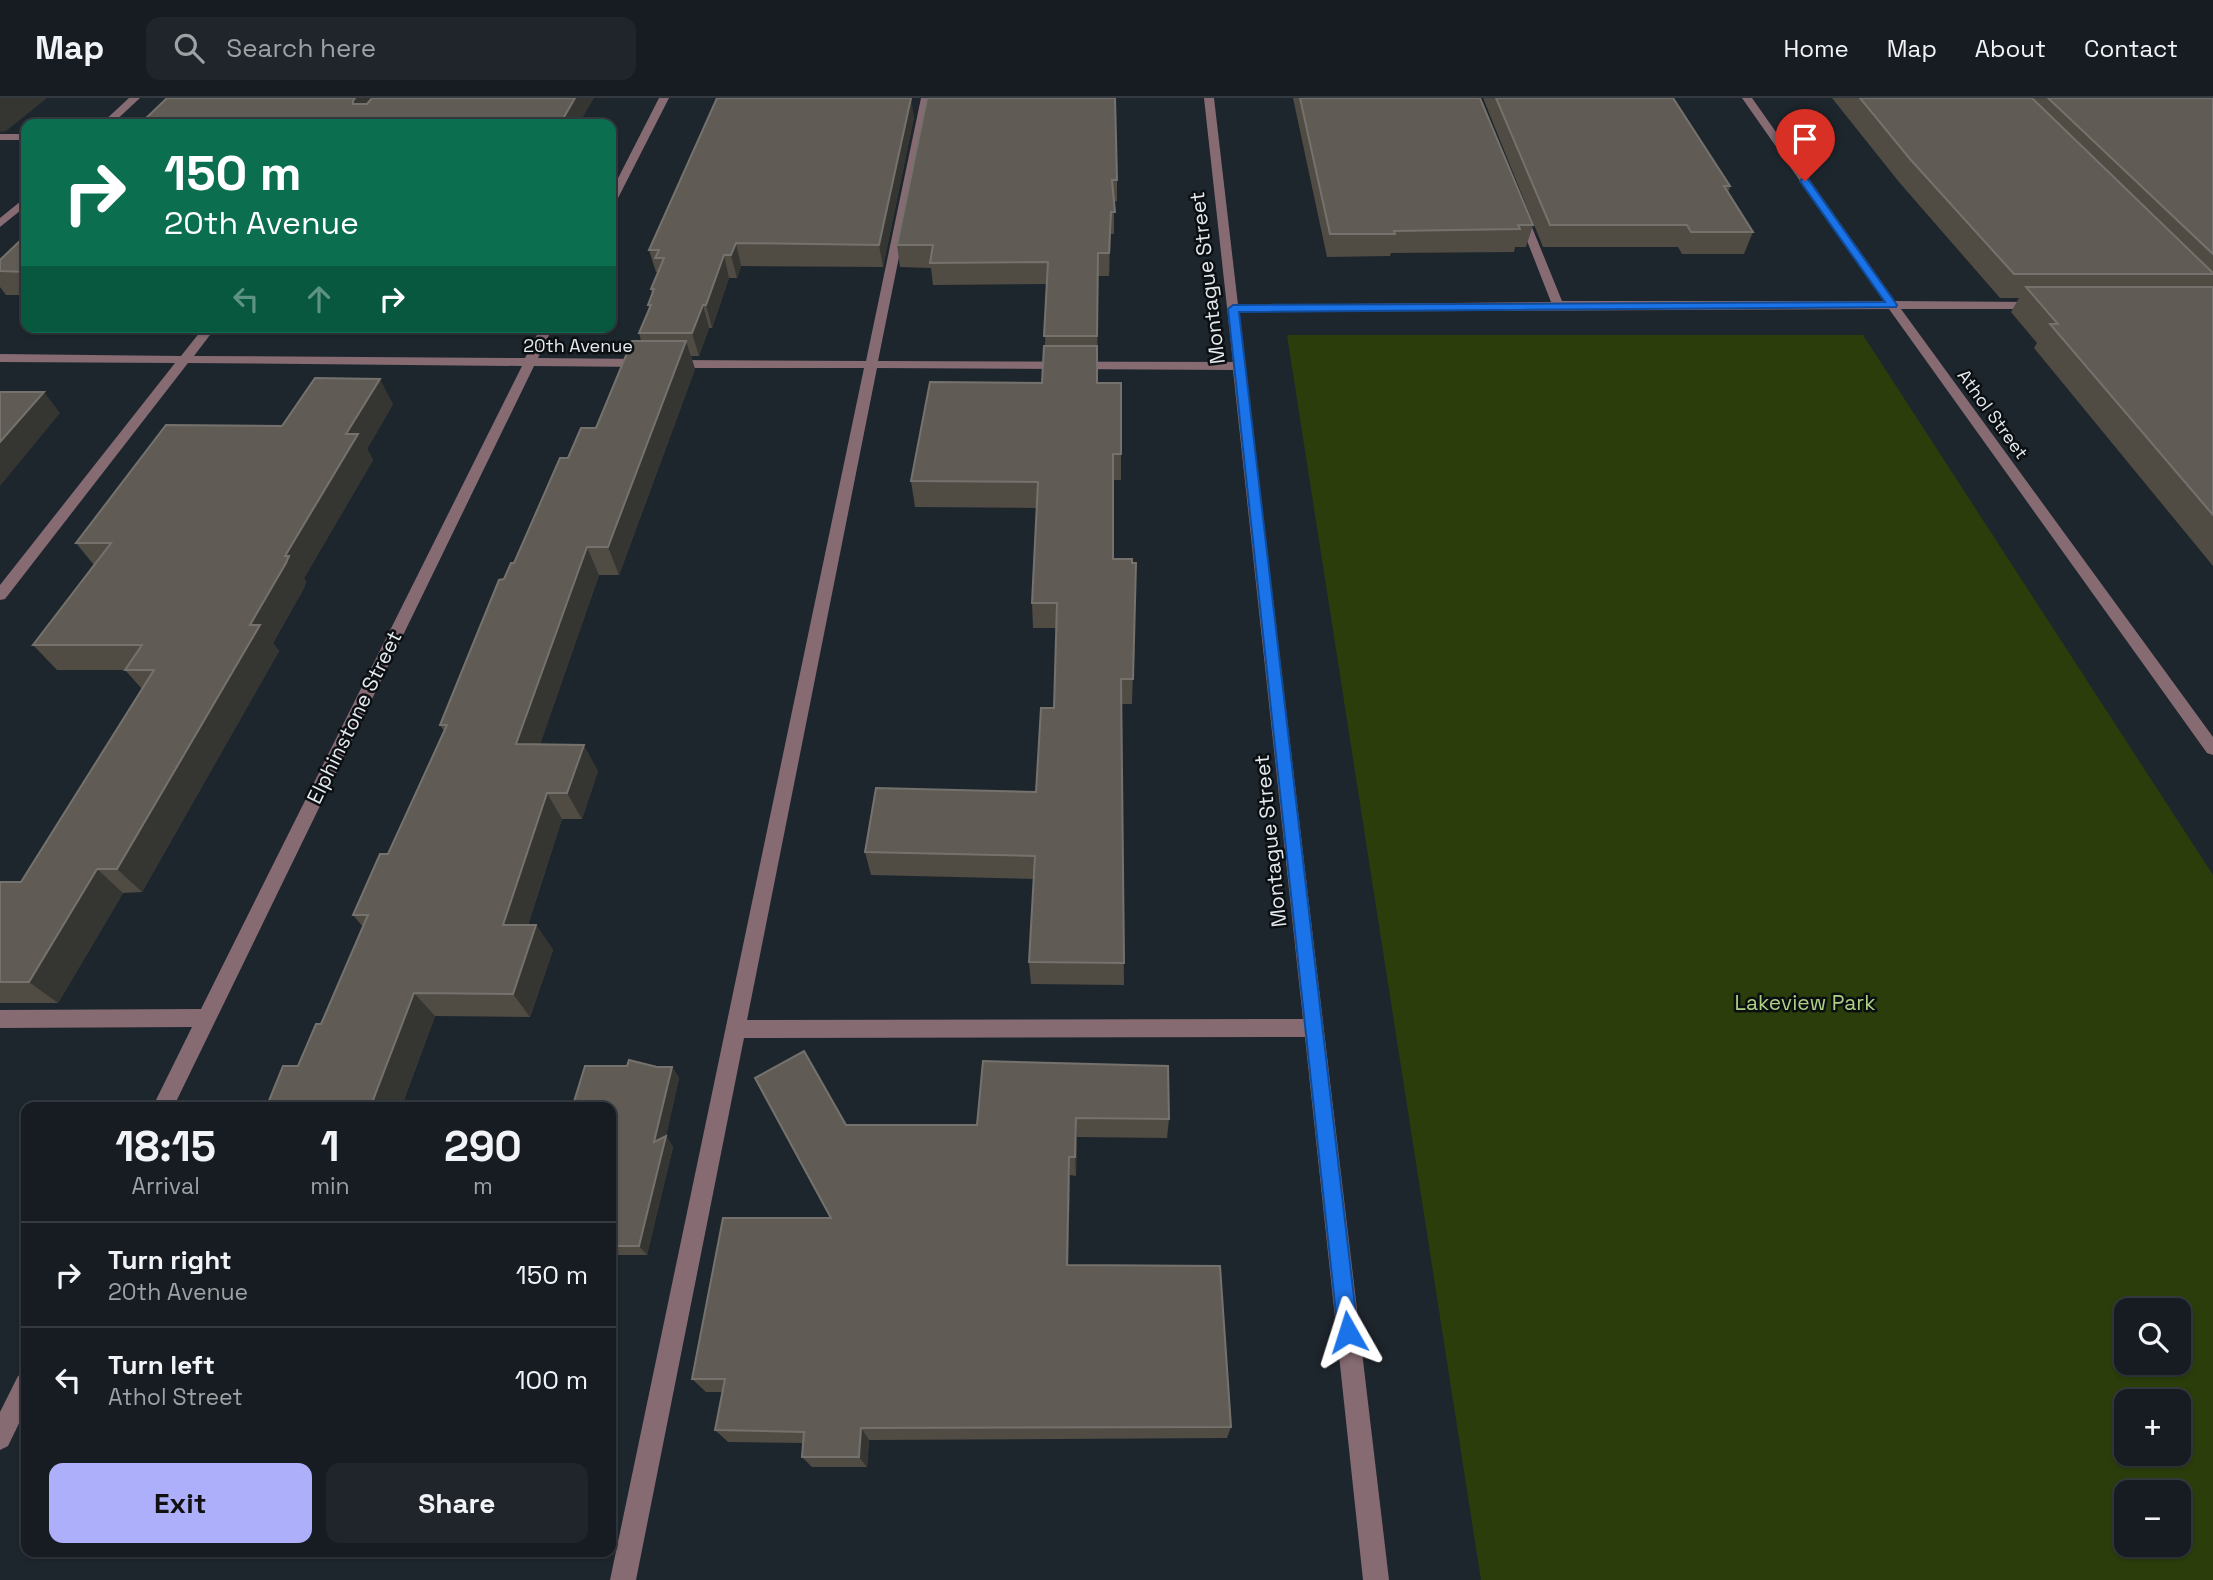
<!DOCTYPE html>
<html lang="en">
<head>
<meta charset="utf-8">
<style>
	:root { --surface:#161c22; --page:#1f252a; --text:#f1f3f6; --muted:#9ea1a5; --line:#353a40; --accent:#adaffb }
	body { margin:0; font-family:"Space Grotesk",sans-serif; background:var(--page); color:var(--text); height:100vh; display:flex; flex-direction:column; font-size:26px; white-space:nowrap }
	* { box-sizing:border-box; margin:0 }
	p { font-size:23px; color:var(--muted) }
	.icon { flex:none; width:38px; height:38px; fill:none; stroke:currentColor; stroke-width:2; stroke-linecap:round; stroke-linejoin:round }
	.map { position:relative; flex:1; overflow:hidden }
	.panel { position:absolute; left:21px; top:1004px; width:595px; height:455px; display:flex; flex-direction:column; background:var(--surface); border-radius:14px; box-shadow:0 2px 5px #0004,0 0 0 2px var(--line) }
	.panel>* { flex:none }
	.hud { position:absolute; left:21px; top:21px; width:595px; height:214px; border-radius:14px; box-shadow:0 2px 5px #0004,0 0 0 2px var(--line); background:#0b6e4f; color:#fff; overflow:hidden }
	.tools { position:absolute; left:2114px; top:1200px; display:grid; gap:14px }
	.tools a { display:grid; place-items:center; width:77px; height:77px; border-radius:14px; background:var(--surface); box-shadow:0 2px 5px #0004,0 0 0 2px var(--line); font-size:35px }
	.pin { position:absolute; display:grid; place-items:center; width:60px; height:60px; color:#fff; margin:-72px -30px; border-radius:50% 50% 50% 0; rotate:-45deg; box-shadow:0 0 7px #0007 }
	.pin .icon { rotate:45deg }
	.me { position:absolute; width:77px; margin:-38px; rotate:354deg; stroke-linejoin:round; filter:drop-shadow(0 0 5px #0008) }
	.turn { display:flex; align-items:center; gap:24px; height:147px; padding:0 28px; font-size:32px }
	.turn .icon { width:91px; height:91px; stroke-width:2.5 }
	.turn b { display:block; font-size:49px; line-height:60px }
	.lanes { display:flex; align-items:center; height:66px; padding:0 28px; background:#0003; justify-content:center; gap:35px; direction:ltr }
	.lanes .off { opacity:.35 }
	.eta { display:flex; justify-content:space-evenly; align-items:center; height:119px; text-align:center }
	.eta b { font-size:42px; font-weight:700; line-height:49px }
	.primary-button { display:flex; gap:14px; margin-top:auto; padding:14px 28px }
	.primary-button a { flex:1; height:80px; border-radius:14px; background:var(--accent); color:#111; font-size:28px; font-weight:700; line-height:80px; text-align:center }
	.primary-button a+a { background:var(--page); color:var(--text) }
	ul { padding:0; list-style:none }
	li { display:flex; align-items:center; gap:21px; height:105px; padding:0 28px; border-top:2px solid var(--line) }
	li div { flex:1 }
	li b { display:block; font-size:26px }
	li em { font-style:normal }
	header { display:flex; align-items:center; gap:42px; box-sizing:border-box; height:98px; padding:0 35px; background:var(--surface); border-bottom:2px solid var(--line) }
	header strong { font-size:33px }
	nav { display:flex; gap:38px; margin-inline-start:auto; font-size:24px }
	.search { width:490px; height:63px; background:var(--page); display:flex; align-items:center; gap:18px; box-sizing:border-box; padding:0 24px; border-radius:14px; color:var(--muted); font-size:26px }
	.map>svg:first-child { display:block }
	.green { fill:#2a3d0b; fill-rule:evenodd }
	.lines { fill:none; stroke-linecap:round; stroke-linejoin:round }
	.minor { fill:#866b72; fill-rule:evenodd }
	.wall { fill:#504b43 }
	.shaded-wall { fill:#353532 }
	.building { fill:#605c55; stroke:#75726d; stroke-width:2 }
	.route { fill:#1a73e8; stroke:#114b97; stroke-width:2 }
	.labels { text-anchor:middle; dominant-baseline:central; stroke-width:5; stroke-linejoin:round; paint-order:stroke }
	.far-street-label { font-size:18px; fill:#e4e9ee; stroke:#0b0f12 }
	.street-label { font-size:21px; fill:#e4e9ee; stroke:#0b0f12 }
	.park-label { font-size:21px; fill:#add083; stroke:#0b0f12 }
</style>
</head>
<body>
<header>
<strong>Map</strong>
<div class="search"><svg class="icon" aria-label="search" viewBox="0 0 24 24"><circle cx="10" cy="10" r="6"/><path d="M15 15l6 6"/></svg>Search here</div>
<nav><a>Home</a><a>Map</a><a>About</a><a>Contact</a></nav>
</header>
<div class="map">
<svg width="2213" height="1482" viewBox="0 0 2213 1482">
	<rect width="100%" height="100%" fill="#1e262d"/>
	<path class="green" d="M1287,237H1863L2213,777V1482H1481ZM2126,1213H2179V1265H2126ZM2126,1304H2179V1356H2126ZM2126,1395H2179V1447H2126Z"/>
	<g class="lines">
		<g class="minor">
			<path d="M129,0H140L112,26H101Z"/>
			<path d="M659,0H669L616,104L611,107V94Z"/>
			<path d="M921,0H931L878,263L1233,264L1204,0H1214L1238,207L1551,204L1517,117L1522,114L1527,117L1562,203H1884L1742,0H1752L1895,203L2042,204L2044,207L2038,211H1901L2213,639V657L2207,655L1889,211L1239,214L1389,1482H1363L1305,939L744,940L636,1482H610L864,270H672L666,266L672,262L866,263ZM877,270L1233,272L1303,921L747,922Z"/>
			<rect x="0" y="36" width="26" height="6"/>
			<path d="M26,99V108L0,129V120Z"/>
			<path d="M204,229H216L194,258L525,260L541,229H553L538,260L644,261L650,265L644,269L534,268L173,1010H152L192,929L0,930V912L201,911L522,268L188,265L5,501L0,502V487L175,265L0,264V256L181,258Z"/>
			<path d="M26,1274V1311L8,1348L0,1352V1314L18,1278Z"/>
		</g>
	</g>
	<g class="wall">
		<path d="M927,0L1117,82V103L1114,104V136H1111L1109,178H1098L1097,285L1121,356V382H1113V461L1136,465L1132,606H1121L1124,887L1031,886L1029,864L1034,781L871,777L865,754L1036,694L1054,610L1056,530H1033L1032,505L1037,410L915,409L911,383L1042,285L1045,248L1047,186L933,187L931,170L900,169L897,147Z"/>
		<path d="M1293,0H1480L1533,127L1526,149H1515L1514,154L1391,155L1390,158L1327,159Z"/>
		<path d="M1483,0H1673L1730,88L1728,94L1753,134L1744,156H1682L1678,149H1543Z"/>
		<path d="M1832,0H2213V468L2034,250L2037,245L2011,214L2019,200H2000L1899,84Z"/>
		<path d="M914,19L883,169L741,168L737,180H729L712,230H709L699,258H691L695,271L619,477H599L540,646L598,673L582,721H562L528,827H536L553,852L530,919L435,918L401,1010H266L298,968L321,926L363,829L353,817L388,756L444,633L440,627L504,481L514,465L568,360L596,330L641,243L639,235L649,210L648,207L652,196L651,191L658,174H656L649,152Z"/>
		<path d="M26,137V197H6L0,189V162Z"/>
		<path d="M393,306L367,351L373,362L304,480L306,484L304,490L273,545L279,553L142,794L123,795L58,905H0V784H21L142,591L125,572H57L33,547L94,467L76,445L282,328Z"/>
		<path d="M983,963L1169,1021L1167,1040L1077,1039L1076,1078L1070,1077L1068,1167L1231,1329L1227,1340L869,1342L867,1369H812L802,1359L803,1345L728,1344L715,1332L722,1294H706L692,1281L830,1120L846,1027H977Z"/>
		<path d="M657,969H672L679,980L666,1038L673,1049L647,1157H611V1010Z"/>
	</g>
	<g class="shaded-wall">
		<path d="M0,0H47L6,33L0,34Z"/>
		<path d="M355,0H383L363,24L353,6V3Z"/>
		<path d="M575,0H594L579,26H560Z"/>
		<path d="M911,0L914,19L883,169L879,147Z"/>
		<path d="M1111,114V136L1109,178V155Z"/>
		<path d="M736,145L741,168L737,180L731,157Z"/>
		<path d="M724,157L729,180L712,230L706,207Z"/>
		<path d="M703,207L709,230L699,258L692,235Z"/>
		<path d="M686,243L695,271L619,477L608,449Z"/>
		<path d="M380,281L393,306L367,351L373,362L304,480L306,484L304,490L273,545L279,553L142,794L117,771L250,527L346,336Z"/>
		<path d="M44,294L60,315L0,388V344Z"/>
		<path d="M587,449L599,477L531,673L516,646Z"/>
		<path d="M584,647L598,673L582,721L567,695Z"/>
		<path d="M547,695L562,721L520,851L503,827Z"/>
		<path d="M97,771L123,795L58,905L29,884Z"/>
		<path d="M536,827L553,852L530,919L513,896Z"/>
		<path d="M414,895L435,918L401,1010H370Z"/>
		<path d="M672,969L679,980L664,1048L666,1038L673,1049L647,1157L639,1148L654,1044Z"/>
		<path d="M1076,1020L1077,1039L1076,1078L1075,1059Z"/>
		<path d="M1069,1059L1070,1077L1068,1183L1067,1167Z"/>
		<path d="M861,1330L869,1342L867,1369L859,1359Z"/>
	</g>
	<g class="building">
		<path d="M167,0H355L353,3V6H367L372,0H575L560,26H140Z"/>
		<path d="M717,0H911L879,147L736,145L731,157H724L706,207H703L692,235H639L651,207H648L654,191H651L664,160H655L659,152H649Z"/>
		<path d="M927,0H1115L1117,82H1112L1115,114H1111L1109,155H1098L1097,238H1044L1048,164L930,165L933,147H897Z"/>
		<path d="M1300,0H1480L1533,127H1518L1520,131L1394,133L1395,136H1330Z"/>
		<path d="M1496,0H1673L1730,88H1724L1753,134H1691L1687,127H1550Z"/>
		<path d="M1860,0H2032L2213,175V176H2014L1910,61Z"/>
		<path d="M2048,0H2213V156Z"/>
		<path d="M26,137V174L0,173V162Z"/>
		<path d="M2026,189H2213V417L2050,226H2058Z"/>
		<path d="M632,243H686L608,449H587L516,646L584,647L567,695H547L503,827H536L513,896L414,895L370,1010H266L283,968H298L316,926H321L368,817H353L380,756H388L447,627H440L499,482L504,481L511,465H514L560,360H568L581,330H596Z"/>
		<path d="M1044,248H1097V285H1121V356H1113V461H1132V465H1136L1133,581H1121L1124,865L1029,864L1035,758L865,754L876,690L1036,694L1041,610H1054L1057,505H1032L1038,384L911,383L930,284L1042,285Z"/>
		<path d="M315,280L380,281L346,336H358L285,458H289L286,465L250,527H260L117,771H97L29,884H0V784H21L154,572H125L142,547H33L111,445H76L166,327L282,328Z"/>
		<path d="M0,294H44L0,344Z"/>
		<path d="M804,953L846,1027H977L983,963L1168,968L1169,1021L1076,1020L1075,1059H1069L1067,1167L1220,1168L1231,1329L861,1330L859,1359H802L804,1334L715,1332L725,1281H692L723,1120H831L755,980Z"/>
		<path d="M629,962L657,969H672L654,1044L666,1038L639,1148H611V1010H572L585,968H627Z"/>
	</g>
	<path class="route" d="M1802,81H1808L1897,207L1896,209L1239,214L1358,1234L1355,1241L1348,1244L1341,1241L1338,1234L1228,211L1233,207L1885,204L1800,83Z"/>
	<g class="labels">
		<g class="far-street-label">
			<text x="578" y="247">20th Avenue</text>
			<text transform="translate(1993 316) rotate(54)">Athol Street</text>
		</g>
		<g class="street-label">
			<text transform="translate(1207 180) rotate(-97)">Montague Street</text>
			<text transform="translate(354 619) rotate(-64)">Elphinstone Street</text>
			<text transform="translate(1270 743) rotate(-96)">Montague Street</text>
		</g>
		<g class="park-label">
			<text x="1805" y="904">Lakeview Park</text>
		</g>
	</g>
</svg>
<div class="tools">
<a><svg class="icon" aria-label="search" viewBox="0 0 24 24"><circle cx="10" cy="10" r="6"/><path d="M15 15l6 6"/></svg></a>
<a>+</a>
<a>−</a>
</div>
<div class="pin" style="left:1805px;top:83px;background:#d93025"><svg class="icon" aria-label="arrive" viewBox="0 0 24 24"><path d="M6 21V4h12l-3 4 3 4H6"/></svg></div>
<svg class="me" style="left:1348px;top:1234px" viewBox="-20 -20 40 40"><path d="M0-17L14 15 0 8-14 15z" fill="#1a73e8" stroke="#fff" stroke-width="4"/></svg>
<div class="hud">
<div class="turn"><svg class="icon" aria-label="right" viewBox="0 0 24 24"><path d="M7 20v-9h11M14 6l5 5-5 5"/></svg><div><b>150 m</b>20th Avenue</div></div>
<div class="lanes"><svg class="icon off" aria-label="left" viewBox="0 0 24 24"><path d="M17 20v-9H6M10 6l-5 5 5 5"/></svg><svg class="icon off" aria-label="ahead" viewBox="0 0 24 24"><path d="M12 20V5M6 11l6-6 6 6"/></svg><svg class="icon" aria-label="right" viewBox="0 0 24 24"><path d="M7 20v-9h11M14 6l5 5-5 5"/></svg></div>
</div>
<section class="panel">
<div class="eta">
<div><b>18:15</b><p>Arrival</p></div>
<div><b>1</b><p>min</p></div>
<div><b>290</b><p>m</p></div>
</div>
<ul>
<li><svg class="icon" aria-label="right" viewBox="0 0 24 24"><path d="M7 20v-9h11M14 6l5 5-5 5"/></svg><div><b>Turn right</b><p>20th Avenue</p></div><em>150 m</em></li>
<li><svg class="icon" aria-label="left" viewBox="0 0 24 24"><path d="M17 20v-9H6M10 6l-5 5 5 5"/></svg><div><b>Turn left</b><p>Athol Street</p></div><em>100 m</em></li>
</ul>
<div class="primary-button"><a>Exit</a><a>Share</a></div>
</section>
</div>
</body>
</html>
